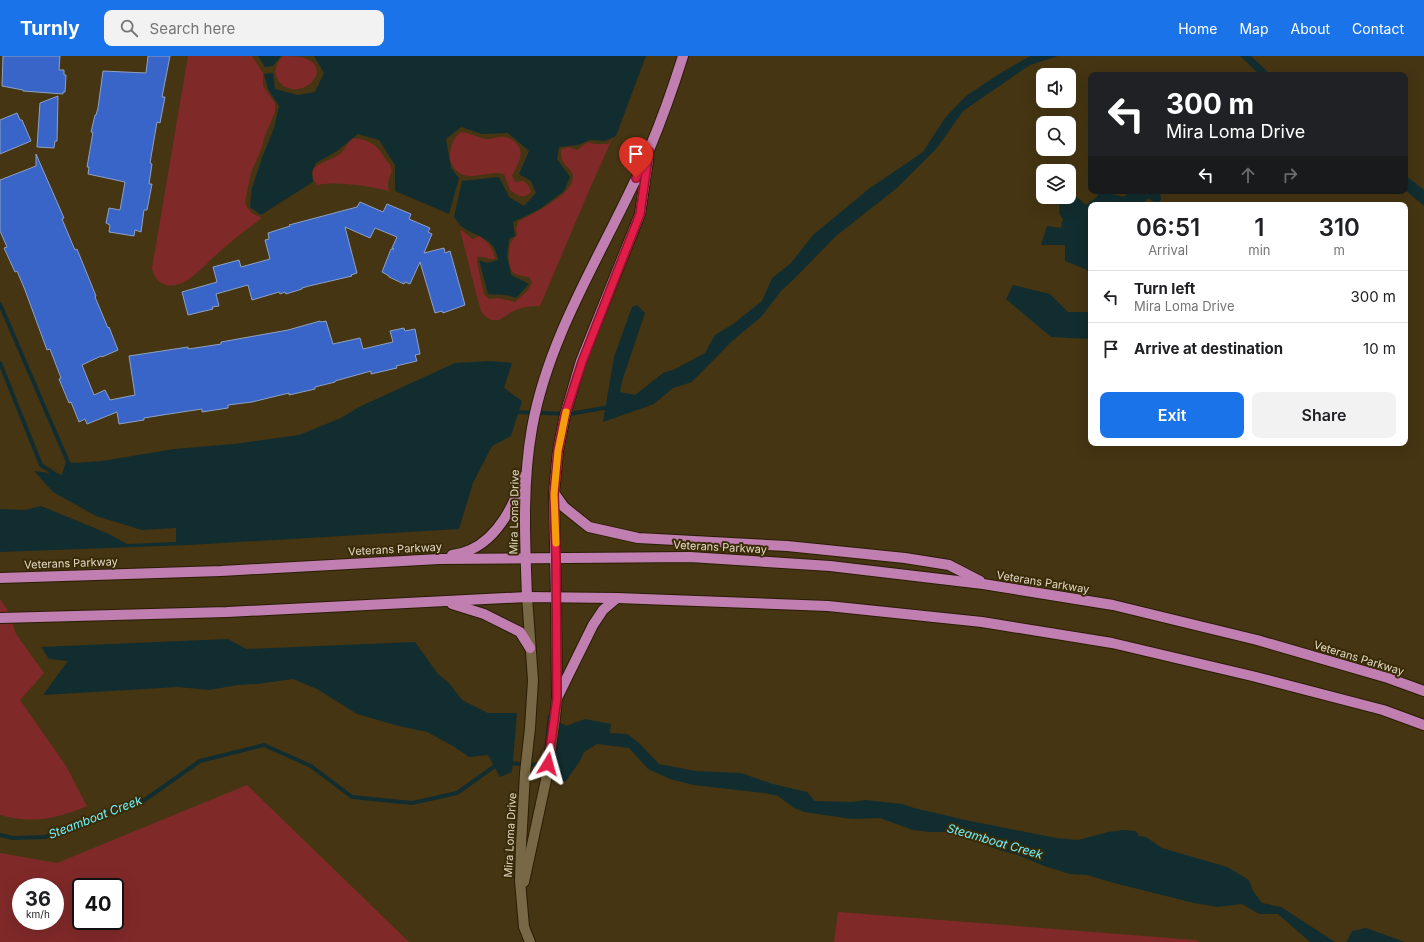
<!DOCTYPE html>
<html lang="en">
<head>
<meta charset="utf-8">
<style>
	:root { --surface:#fff; --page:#f2f2f2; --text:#202124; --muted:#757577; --line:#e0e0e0; --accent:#1a73e8 }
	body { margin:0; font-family:Inter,sans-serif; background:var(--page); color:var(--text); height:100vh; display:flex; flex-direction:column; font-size:15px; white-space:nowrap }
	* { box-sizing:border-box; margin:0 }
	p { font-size:13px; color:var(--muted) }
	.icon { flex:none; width:22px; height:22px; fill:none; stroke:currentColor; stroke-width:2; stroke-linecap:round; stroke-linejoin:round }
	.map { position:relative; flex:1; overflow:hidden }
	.drawer { position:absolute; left:1088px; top:146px; width:320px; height:244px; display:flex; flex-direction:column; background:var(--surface); border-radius:8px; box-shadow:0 4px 16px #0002 }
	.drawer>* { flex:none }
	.top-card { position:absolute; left:1088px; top:16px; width:320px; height:122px; border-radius:8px; box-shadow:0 4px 16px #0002; background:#202124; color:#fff; overflow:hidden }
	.controls { position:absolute; left:1036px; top:12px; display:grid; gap:8px }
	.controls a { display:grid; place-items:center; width:40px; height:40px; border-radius:8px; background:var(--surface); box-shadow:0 4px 16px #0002; font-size:20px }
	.speed { position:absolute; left:12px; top:822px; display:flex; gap:8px; font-size:20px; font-weight:700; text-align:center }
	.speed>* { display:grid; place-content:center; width:52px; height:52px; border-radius:50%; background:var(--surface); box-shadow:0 4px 16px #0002; line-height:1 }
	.speed small { font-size:10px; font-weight:400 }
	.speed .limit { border:2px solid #111; border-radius:6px; background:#fff; color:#111 }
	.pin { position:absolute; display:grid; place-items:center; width:34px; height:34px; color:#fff; margin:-41px -17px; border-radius:50% 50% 50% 0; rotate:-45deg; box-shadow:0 0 4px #0007 }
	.pin .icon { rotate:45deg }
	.me { position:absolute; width:44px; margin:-22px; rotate:8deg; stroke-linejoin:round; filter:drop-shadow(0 0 3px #0008) }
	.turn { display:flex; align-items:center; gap:14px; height:84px; padding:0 12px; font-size:18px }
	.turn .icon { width:52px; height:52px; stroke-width:2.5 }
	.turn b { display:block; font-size:28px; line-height:34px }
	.lanes { display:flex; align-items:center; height:38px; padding:0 12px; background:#0003; justify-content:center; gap:20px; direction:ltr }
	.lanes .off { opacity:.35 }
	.eta { display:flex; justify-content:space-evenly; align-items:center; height:68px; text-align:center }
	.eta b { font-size:24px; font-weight:600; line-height:28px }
	.action { display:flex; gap:8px; margin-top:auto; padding:8px 12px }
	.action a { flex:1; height:46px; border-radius:8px; background:var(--accent); color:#fff; font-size:16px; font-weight:600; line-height:46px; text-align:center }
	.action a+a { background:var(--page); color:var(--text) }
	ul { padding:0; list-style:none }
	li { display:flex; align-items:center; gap:12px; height:52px; padding:0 12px; border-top:1px solid var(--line) }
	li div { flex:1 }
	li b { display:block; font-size:15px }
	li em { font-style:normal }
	header { display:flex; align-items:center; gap:24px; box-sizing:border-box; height:56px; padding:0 20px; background:var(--accent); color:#fff }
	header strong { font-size:19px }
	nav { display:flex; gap:22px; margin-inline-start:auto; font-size:14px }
	.search { width:280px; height:36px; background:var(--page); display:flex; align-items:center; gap:10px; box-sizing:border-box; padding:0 14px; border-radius:8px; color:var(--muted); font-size:15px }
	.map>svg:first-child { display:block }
	.green { fill:#802929; fill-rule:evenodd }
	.water { fill:#122d2f }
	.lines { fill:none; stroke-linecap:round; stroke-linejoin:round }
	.stream { stroke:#122d2f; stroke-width:4 }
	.building { fill:#3964c8; stroke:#8fa1c3 }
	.minor-casing { stroke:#291d04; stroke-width:12 }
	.major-casing { stroke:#291d04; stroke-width:12 }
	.minor { stroke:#796846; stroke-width:10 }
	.major { stroke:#c07fb0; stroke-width:10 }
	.route-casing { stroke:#92132f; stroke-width:10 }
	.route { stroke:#e11d48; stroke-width:7 }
	.slow { stroke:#f59e0b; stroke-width:7 }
	.labels { text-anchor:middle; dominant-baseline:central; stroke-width:4; stroke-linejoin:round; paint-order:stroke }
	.street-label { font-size:11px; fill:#e2d8c6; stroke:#3a2b07 }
	.water-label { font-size:12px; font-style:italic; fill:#6df1fe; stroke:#3a2b07 }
</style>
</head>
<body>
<header>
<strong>Turnly</strong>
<div class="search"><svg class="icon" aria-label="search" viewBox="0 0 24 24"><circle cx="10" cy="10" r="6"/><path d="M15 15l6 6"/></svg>Search here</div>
<nav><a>Home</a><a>Map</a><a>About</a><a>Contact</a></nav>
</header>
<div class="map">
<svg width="1424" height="886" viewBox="0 0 1424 886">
	<rect width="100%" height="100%" fill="#453513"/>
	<g class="green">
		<path d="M188,0H252L263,17V30L275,47V56L264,82L262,91L251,117L245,146L247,151L252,157L262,162C247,173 232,184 218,197C209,205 193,223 182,227C168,233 155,228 152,212Z"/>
		<path d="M283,0C295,0 307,0 314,8C317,12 318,18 315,22C297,48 260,24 283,0Z"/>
		<path d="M461,76C470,77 477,81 485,83C491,84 498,80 504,81C508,81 511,83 515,86C527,96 517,109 512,120L515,126L523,125L528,129L531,136L526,140H519L510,134L504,118C487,113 468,129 454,112C451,108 449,102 450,97C451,88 454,82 461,76Z"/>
		<path d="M353,82C364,83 373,86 380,95C384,100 385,104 390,108L392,115C388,123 387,127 389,135C367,130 340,125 317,129C301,106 332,107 341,97C346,92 346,88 353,82Z"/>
		<path d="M612,83L588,137L540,250L525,251L515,254L499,264H492L486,261L481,255L476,237L460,174C466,176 467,180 473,183L479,180C488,186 493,192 495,203C488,204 484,200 477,201V206L484,238L489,243L498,242L515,246L528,234L532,226L529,221C524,220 518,220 514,217C507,211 508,194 511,186C512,184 515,181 517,179L516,173L518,166C532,157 574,139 573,120C572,110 560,112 561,94L568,91L577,94L588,86L594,88H608Z"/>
		<path d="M0,543L8,555L16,578L44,617L20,644L66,710L87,750C56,763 33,768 0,759Z"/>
		<path d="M247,729L409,886H0V797L57,807ZM21,831H55V865H21ZM81,831H115V865H81Z"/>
		<path d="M838,856L1195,884L1200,886H834Z"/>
	</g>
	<g class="water">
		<path d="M258,0H281L273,10L265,11Z"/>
		<path d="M314,0H646L616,80L605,85L590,84L578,89L559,91L557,103L570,121L564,135L540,153L513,166L515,180L509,183L507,200L511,219L529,228L516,242L506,239L488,238L479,204L487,207L498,204C494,178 474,182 460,169C458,166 456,163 454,161L462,125L499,121L509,141L524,150L536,137L531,125L519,118L529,95L508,77L482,78L461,71L446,83L451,112L459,122L449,158L395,135V109L379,84L358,78L337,95L316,107L312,116L313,126L261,159L250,151L252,132L262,102L274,72L279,50L268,33L264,18L273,17L275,33L298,39L315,36L324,17Z"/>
		<path d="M1030,0H1058L1030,9L963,55L937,92L897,132L836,180L794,223L781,235L761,261L732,285L692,326L673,332L654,348L603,366L614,301L632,251L637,249L645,257L622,325L620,336L635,339L663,317L675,313L705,297L715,279L733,268L762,245L772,222L791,207L813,179L870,132L923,96L945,62L966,40L999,18Z"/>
		<path d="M1240,0H1251L1271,19H1260Z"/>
		<path d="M1405,119L1424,134V150L1405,134Z"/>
		<path d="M1069,134L1086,149L1097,141L1099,135H1104L1123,141L1132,135H1160L1161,144L1157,148L1148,142L1144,147V149H1091V218L1085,213L1065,205V189H1041L1047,170L1061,172L1063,163L1059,157L1060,141H1069Z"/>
		<path d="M1013,229L1050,238L1068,256H1091V283L1051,281L1006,243Z"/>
		<path d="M491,305L512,307L504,332L522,345L511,380L492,390L473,427L459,473L189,489L0,496V453L25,454L41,450L109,478L127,488L176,486V472L142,474L96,460L53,436L34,415L64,419L68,406L74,407L102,405L174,393L234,388L299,379L341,362L359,351L455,307Z"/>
		<path d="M228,583L246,593L415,586L438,618L449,627L462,644L488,657H517L512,716L500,721L488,699L469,701L453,690L427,676L399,670L357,658L317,633L293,623L257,628L238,629L209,634L178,631L43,639L68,605L49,603L41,591Z"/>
		<path d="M548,659L566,670L585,663L611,668L610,677L627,678L638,686L659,708L696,715L741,717L773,728L807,736L815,745L852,746L865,744L902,748L914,752L965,764L1056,782L1078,784L1108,776L1123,774L1136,775L1139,780L1146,781L1162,792L1227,811L1249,824L1253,835L1262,847L1281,851L1335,886H1310L1278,858H1259L1242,848L1218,851L1194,847L1114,827L1087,819L1070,818L1044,810L1018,799L1002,795L949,776H930L913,774L880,762L852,763L804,756L794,752L778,740L764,737L693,729L670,723L648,713L629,692L597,688L584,696L580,705L565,726L541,723Z"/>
		<path d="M1366,872L1405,886H1345L1347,885L1352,875Z"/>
	</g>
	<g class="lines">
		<g class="stream">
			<path d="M0,248L68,406L64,419"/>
			<path d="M0,307L41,409L58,420"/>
			<path d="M513,356L569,358L610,351"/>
			<path d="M507,707L539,709L546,711"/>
			<path d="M0,779L13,782L45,781L143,745L200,705L264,689L311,710L352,741L412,747L457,737L499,707"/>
		</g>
	</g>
	<g class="building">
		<path d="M3,0H60L59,14H64V19H66L65,36H63V38L23,35V34L2,30Z"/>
		<path d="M148,0H170L162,41H165L160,67L157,66L150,107L152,108L149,128H152L147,154H144L141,176L135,174L134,180L109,176L110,169L106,167L109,152L120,154L125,126L88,118L89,111H87L92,82L93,76H91L95,59H96L98,52L103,15L146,17Z"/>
		<path d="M58,40L57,85H55L54,92L37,91L40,47Z"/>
		<path d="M17,57L20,64H22L31,85L0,98V64Z"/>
		<path d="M36,98L64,162L62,163L72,187L75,194L77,193L96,240L95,241L108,272L109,271L118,294L102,301L101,300L82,309L94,339L105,334L110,344L135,339L129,300L188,291V293L195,292L221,288V286L288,274L320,265L321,266L326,265L333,288L360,282L363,293L393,286L390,275L404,272L405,275L415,273L420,298L415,299L417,305L396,310L397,312L371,318V315L335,325V326L315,331V333L289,339V337L252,346L228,349V352L202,356V353L169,358L144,362V364L119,368L117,356L87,368L85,363L79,366L71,346L69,347L59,323L61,322L50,293L47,294L25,234L17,215L15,216L4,192L7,191L0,175V124L36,110Z"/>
		<path d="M360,146L383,156L387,148L411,158L409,163L430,172L428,176L432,178L424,197L444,192L445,197L450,195L465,249L443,257L442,255L435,257L420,206L410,228L405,226L404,228L389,221V220L382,216L391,193H394L392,192L397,181L375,172L370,182L345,171L357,217L351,219L352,220L309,230L302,232V233L286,238L285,236L280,238L279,236L252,244L248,229L216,238L219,250L212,251L213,253L188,259L182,236L217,226L213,211L239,204L241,211L270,203L265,184L269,183L268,177L290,170L289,169L357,151Z"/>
	</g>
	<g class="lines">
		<defs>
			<g id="minor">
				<path d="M527,541L533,624L530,672L525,717L521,789L520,825L524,871L530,886"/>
				<path d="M524,826L546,724L555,662L557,642L556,542"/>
			</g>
			<g id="major">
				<path d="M554,437L564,451L589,471L638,482L787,490L905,502L949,509L980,525"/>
				<path d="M452,499C458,498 464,497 470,494C498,482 515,448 523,421"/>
				<path d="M0,522L221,515L439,503L690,501L830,510L983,528L1113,549L1257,584L1388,622L1424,635"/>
				<path d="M527,541C525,485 522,428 532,372C550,272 610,186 649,94C662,63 673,32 683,0"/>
				<path d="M556,542L554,437L558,395L565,359L581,305L640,158L648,104"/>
				<path d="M452,548L484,558L520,576L530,592"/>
				<path d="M0,562L227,556L527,541L617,542L828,550L982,566L1112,587L1252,620L1383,654L1424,669"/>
				<path d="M557,642L593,569L603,554L617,542"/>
			</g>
		</defs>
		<use href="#minor" class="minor-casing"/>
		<use href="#major" class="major-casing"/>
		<use href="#minor" class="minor"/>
		<use href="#major" class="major"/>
	</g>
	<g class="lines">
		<defs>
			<path id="route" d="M548,708L557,642L556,502L554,438L558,395L565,359L582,306L640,158L649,95L636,122"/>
		</defs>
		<use href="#route" class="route-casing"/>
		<use href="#route" class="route"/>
		<path class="slow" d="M556,487L554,438L558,395L566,356"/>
	</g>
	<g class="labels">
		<g class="street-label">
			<text transform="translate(514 456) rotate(-89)">Mira Loma Drive</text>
			<text transform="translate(720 491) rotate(3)">Veterans Parkway</text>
			<text transform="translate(395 493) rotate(-3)">Veterans Parkway</text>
			<text transform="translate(71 507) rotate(-2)">Veterans Parkway</text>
			<text transform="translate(1043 526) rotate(9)">Veterans Parkway</text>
			<text transform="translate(1359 602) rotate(17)">Veterans Parkway</text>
			<text transform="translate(510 779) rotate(-87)">Mira Loma Drive</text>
		</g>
		<g class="water-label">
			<text transform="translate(95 761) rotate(-21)">Steamboat Creek</text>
			<text transform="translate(995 785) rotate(16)">Steamboat Creek</text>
		</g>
	</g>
</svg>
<div class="controls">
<a><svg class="icon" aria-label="sound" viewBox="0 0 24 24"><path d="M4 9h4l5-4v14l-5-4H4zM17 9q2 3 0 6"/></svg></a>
<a><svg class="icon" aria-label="search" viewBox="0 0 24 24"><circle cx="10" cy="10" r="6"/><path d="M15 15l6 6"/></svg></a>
<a><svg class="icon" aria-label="layers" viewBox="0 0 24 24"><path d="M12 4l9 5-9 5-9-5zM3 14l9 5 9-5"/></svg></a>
</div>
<div class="speed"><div>36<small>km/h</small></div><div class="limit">40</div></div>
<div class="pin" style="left:636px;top:122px;background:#d93025"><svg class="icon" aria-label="arrive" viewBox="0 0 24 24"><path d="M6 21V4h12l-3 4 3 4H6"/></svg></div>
<svg class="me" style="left:548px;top:708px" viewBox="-20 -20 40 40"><path d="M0-17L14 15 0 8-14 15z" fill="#e11d48" stroke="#fff" stroke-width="4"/></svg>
<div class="top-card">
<div class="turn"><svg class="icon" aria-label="left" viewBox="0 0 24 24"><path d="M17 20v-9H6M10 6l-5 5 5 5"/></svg><div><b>300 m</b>Mira Loma Drive</div></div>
<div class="lanes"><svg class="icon" aria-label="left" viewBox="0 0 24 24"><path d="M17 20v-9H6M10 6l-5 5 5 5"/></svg><svg class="icon off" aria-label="ahead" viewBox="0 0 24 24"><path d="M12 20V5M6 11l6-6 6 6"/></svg><svg class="icon off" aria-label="right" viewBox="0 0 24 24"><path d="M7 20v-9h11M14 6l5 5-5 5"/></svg></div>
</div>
<section class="drawer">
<div class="eta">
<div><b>06:51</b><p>Arrival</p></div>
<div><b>1</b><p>min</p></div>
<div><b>310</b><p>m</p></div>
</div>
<ul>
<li><svg class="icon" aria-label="left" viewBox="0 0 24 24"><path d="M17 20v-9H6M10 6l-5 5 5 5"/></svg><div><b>Turn left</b><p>Mira Loma Drive</p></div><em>300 m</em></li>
<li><svg class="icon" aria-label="arrive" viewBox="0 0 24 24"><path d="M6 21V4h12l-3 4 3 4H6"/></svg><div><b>Arrive at destination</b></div><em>10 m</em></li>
</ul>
<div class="action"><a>Exit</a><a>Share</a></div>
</section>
</div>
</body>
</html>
